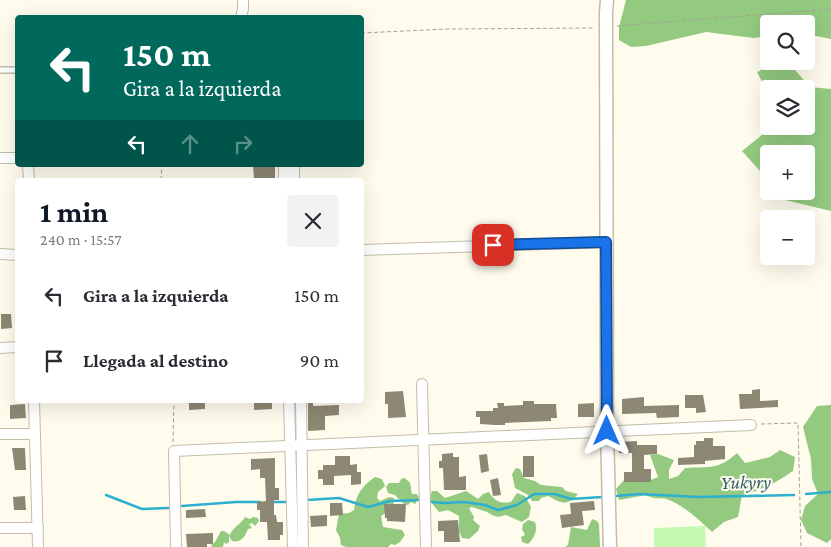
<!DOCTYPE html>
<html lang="es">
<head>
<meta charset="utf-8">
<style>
	:root { --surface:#fff; --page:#f2f2f3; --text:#2b2b33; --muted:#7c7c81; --accent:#111827 }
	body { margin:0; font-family:"Crimson Pro",serif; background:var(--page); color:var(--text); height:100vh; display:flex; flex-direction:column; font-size:19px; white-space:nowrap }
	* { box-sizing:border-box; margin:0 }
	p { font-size:16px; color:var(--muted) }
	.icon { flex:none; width:28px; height:28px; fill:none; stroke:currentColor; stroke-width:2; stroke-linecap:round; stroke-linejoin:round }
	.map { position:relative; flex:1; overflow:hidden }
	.panel { position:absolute; left:15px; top:178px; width:349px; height:225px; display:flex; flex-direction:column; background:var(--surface); border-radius:5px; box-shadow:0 5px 20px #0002 }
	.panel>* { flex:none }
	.top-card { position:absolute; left:15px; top:15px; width:349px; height:152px; border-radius:5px; box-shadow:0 5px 20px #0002; background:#00695c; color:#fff; overflow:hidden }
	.controls { position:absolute; left:760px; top:15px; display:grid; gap:10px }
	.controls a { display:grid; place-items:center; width:55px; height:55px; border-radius:5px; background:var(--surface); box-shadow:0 5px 20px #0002; font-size:25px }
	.pin { position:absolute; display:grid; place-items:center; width:42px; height:42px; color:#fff; margin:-21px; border-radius:10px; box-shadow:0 2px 8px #0006 }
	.me { position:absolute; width:55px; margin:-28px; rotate:0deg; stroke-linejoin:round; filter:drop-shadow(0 0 4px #0008) }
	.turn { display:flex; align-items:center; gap:18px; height:105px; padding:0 25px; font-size:22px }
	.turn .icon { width:65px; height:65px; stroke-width:2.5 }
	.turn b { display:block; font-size:35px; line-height:42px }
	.lanes { display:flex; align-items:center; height:48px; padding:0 25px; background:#0003; justify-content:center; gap:25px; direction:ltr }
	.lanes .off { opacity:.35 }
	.round { display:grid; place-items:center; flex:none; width:52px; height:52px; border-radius:5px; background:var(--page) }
	.summary { display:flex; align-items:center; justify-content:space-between; height:85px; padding:0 25px }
	h1 { font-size:30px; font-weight:700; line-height:38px; color:var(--accent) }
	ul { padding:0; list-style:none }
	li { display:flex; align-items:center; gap:15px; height:65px; padding:0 25px }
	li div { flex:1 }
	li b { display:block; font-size:19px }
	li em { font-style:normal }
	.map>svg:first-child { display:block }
	.green { fill:#c4fab0 }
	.forest { fill:#94ca80 }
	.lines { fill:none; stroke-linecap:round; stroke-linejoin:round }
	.stream { stroke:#2db0cd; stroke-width:2.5 }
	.building { fill:#8d8873 }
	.service-casing { stroke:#c3bda8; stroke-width:8 }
	.minor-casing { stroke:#c3bda8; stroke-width:12 }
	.tertiary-casing { stroke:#c3bda8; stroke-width:15 }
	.path { stroke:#a5a397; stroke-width:1; stroke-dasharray:4 2.5; stroke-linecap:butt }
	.service { stroke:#fff; stroke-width:5 }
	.minor { stroke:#fff; stroke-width:10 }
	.tertiary { stroke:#fff; stroke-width:12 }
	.route-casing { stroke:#114b97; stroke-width:12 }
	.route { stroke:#1a73e8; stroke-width:9 }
	.labels { text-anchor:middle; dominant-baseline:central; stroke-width:4; stroke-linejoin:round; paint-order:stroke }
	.water-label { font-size:19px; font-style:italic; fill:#2a5d6a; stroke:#fffcee }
</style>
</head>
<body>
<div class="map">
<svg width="831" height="547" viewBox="0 0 831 547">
	<rect width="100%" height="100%" fill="#fffcee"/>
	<path class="green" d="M705,526L706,547H654V528Z"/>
	<g class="forest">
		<path d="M626,0H831V39L806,34V24H769V36L754,38L706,32L646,46L631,47L619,40V27Z"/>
		<path d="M780,61H787L810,87L831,89V211L785,200L777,191H806V154H769V181L742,151L773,126H806V89H769V95L757,72Z"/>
		<path d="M831,405V539L827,543L807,533L801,520L805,506L818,494L812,479L811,459L803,427L817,406Z"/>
		<path d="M780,450L795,457L793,471C776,483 762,490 742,495L738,517L724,522L712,532C699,520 686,507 669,500C661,496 657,501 646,495L619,500L616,489L624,480L648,481L658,477L650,455L658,454L674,460L669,470V479L678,476L685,468C709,466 717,471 737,453L745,463L770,457Z"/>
		<path d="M516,468L520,469L524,478L535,481L541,485L562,487L566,491L578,494C567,507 561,503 548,496L541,498L539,501H532L528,495L515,488L512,474Z"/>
		<path d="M375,477L382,479L385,486L378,492L377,498L380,501L389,497L394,498L393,508L381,516L383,527L402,530L405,535L400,542L395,545L391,544L388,547H346L341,545L340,538L336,530L339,514L349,513L354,510C356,494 362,486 375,477Z"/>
		<path d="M404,478C413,483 410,486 412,494H417L419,498L415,504L411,502L408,505L404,504L395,495L388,493L386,487L389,483H399L401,479Z"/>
		<path d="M432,491H437L445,498L466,491L478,499L483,494L489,492C494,501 501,504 511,502L517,493L525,496L531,507L529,517L522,522L506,515L498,517L492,515L487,512L472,507L469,508L474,517L473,520L480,526L478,531L469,539L462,538L459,531V516L448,510L439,512L429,500Z"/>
		<path d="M245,517L250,519L253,517L258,518L259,521L255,526L252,523L249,524L252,528L248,529C245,537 241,543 232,541L229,536V542L226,544L224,542L223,547H212L211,545L215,542L221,531H224L230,535C232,528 241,524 245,517Z"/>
		<path d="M592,519L597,521L599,524L600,547H565L568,545L571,527L587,530Z"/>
		<path d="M528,520L535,522C538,530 534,539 528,544L522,542L521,537L525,535L522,529L523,524Z"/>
	</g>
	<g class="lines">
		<g class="stream">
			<path d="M806,494L831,492"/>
			<path d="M106,495L142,509L168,508"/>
			<path d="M616,496L639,494L698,497L794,495"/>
			<path d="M307,500L339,498L368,507L390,501L418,500"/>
			<path d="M271,502H287"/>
			<path d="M432,502L444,503L464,502L485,505L498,510L517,505L534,494H555L571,499L602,497"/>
			<path d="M182,506L236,502H260"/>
		</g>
	</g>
	<g class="building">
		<path d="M253,165H275V178L254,179Z"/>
		<path d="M1,314H11L12,328L1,329Z"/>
		<path d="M760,389V401L778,400V407L740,409L739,394H752V390Z"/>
		<path d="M403,391L406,417L388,418V404H385V392Z"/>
		<path d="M685,395H703L706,412L696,413V408H685Z"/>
		<path d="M644,397V406L679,405V417L657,418L656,413L622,414V399Z"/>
		<path d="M197,400H205V409L189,410V401Z"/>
		<path d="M254,400H272V409L254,410Z"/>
		<path d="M308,400H313V406L339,405V415L325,416V430L308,431Z"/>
		<path d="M523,401H534V404H556L557,418H551V421L505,423V425H495L480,424V417H476V411H493V408H498L497,403H504V406L523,405Z"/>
		<path d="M594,403V417H578V404Z"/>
		<path d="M25,404L26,418L10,419V405Z"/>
		<path d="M704,438H713V446H725V459L705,461V464L678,465V458L694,457V445H696V441H704Z"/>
		<path d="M637,441V445H657V454L644,455V469H651V482H624V472H632V453H619V442Z"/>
		<path d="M12,448H25L26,470H15Z"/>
		<path d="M453,453V457H459V477L466,476V490H444L443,468H439V461H442V454Z"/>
		<path d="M487,454L489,471L481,473L479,455Z"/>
		<path d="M335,456H350V465L357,464V472H361V484L351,485V475L334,476V485H323V479H318V470H323V465H335Z"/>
		<rect x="523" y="456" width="11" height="21"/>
		<path d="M275,458V488H279V500H274V515H276L277,522H283V535H280V540H268L267,522H260V510H257V502L266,501L265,478H260V469L251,470V459Z"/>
		<path d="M498,478L501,495L493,496L490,480Z"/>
		<path d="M25,496L26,510H14L13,497Z"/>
		<path d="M594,501L595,510L582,511L584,525L562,528L560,515L571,514L570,503Z"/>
		<path d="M330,503H342L343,515L330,516Z"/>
		<path d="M384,504H406L405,522L387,521V518H385Z"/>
		<path d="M205,509L206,517L186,518V510Z"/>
		<path d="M327,515V526L311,527L310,516Z"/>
		<path d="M458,520L460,542H444V531H438V521Z"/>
		<path d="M213,533V544H207V547H187L186,534Z"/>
	</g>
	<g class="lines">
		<defs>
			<path id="service" d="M0,70H18"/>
			<g id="minor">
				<path d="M241,18L243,9V0"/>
				<path d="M0,158H18"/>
				<path d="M28,165L29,180"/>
				<path d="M284,165V180"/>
				<path d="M294,165V180"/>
				<path d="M361,250L607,242"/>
				<path d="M0,254L18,255"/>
				<path d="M0,348L18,347"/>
				<path d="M422,384L426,547"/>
				<path d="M34,400L38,547"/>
				<path d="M289,400L293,547"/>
				<path d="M301,400L303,547"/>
				<path d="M0,434H35"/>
				<path d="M0,528H38"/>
				<path d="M176,547L174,451L751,425"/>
			</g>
			<path id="tertiary" d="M607,0L606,13L607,431L610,547"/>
		</defs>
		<use href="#service" class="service-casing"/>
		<use href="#minor" class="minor-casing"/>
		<use href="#tertiary" class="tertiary-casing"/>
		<g class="path">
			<path d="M617,26L831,9"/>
			<path d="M361,33L447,29L595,28"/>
			<path d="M161,180L162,165"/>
			<path d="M761,424L798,423L801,547"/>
			<path d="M173,442L174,400"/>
		</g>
		<use href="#service" class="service"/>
		<use href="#minor" class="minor"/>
		<use href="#tertiary" class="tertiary"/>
	</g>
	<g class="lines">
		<defs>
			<path id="route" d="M493,245L606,242L607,431"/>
		</defs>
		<use href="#route" class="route-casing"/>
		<use href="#route" class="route"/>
	</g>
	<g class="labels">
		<g class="water-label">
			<text transform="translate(746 482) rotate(-1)">Yukyry</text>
		</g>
	</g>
</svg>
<div class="controls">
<a><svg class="icon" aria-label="search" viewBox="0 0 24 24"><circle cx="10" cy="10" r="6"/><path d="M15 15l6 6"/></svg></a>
<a><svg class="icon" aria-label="layers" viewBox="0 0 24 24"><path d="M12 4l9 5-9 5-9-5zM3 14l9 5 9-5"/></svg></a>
<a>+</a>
<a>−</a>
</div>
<div class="pin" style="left:493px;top:245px;background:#d93025"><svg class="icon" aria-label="arrive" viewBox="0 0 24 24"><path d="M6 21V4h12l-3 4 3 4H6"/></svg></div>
<svg class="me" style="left:607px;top:431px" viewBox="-20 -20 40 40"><path d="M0-17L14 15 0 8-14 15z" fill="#1a73e8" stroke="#fff" stroke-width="4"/></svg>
<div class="top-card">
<div class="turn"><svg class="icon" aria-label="left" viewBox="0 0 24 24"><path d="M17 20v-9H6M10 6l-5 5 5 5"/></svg><div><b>150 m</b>Gira a la izquierda</div></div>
<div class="lanes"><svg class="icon" aria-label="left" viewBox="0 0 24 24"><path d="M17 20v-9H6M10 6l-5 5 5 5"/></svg><svg class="icon off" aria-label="ahead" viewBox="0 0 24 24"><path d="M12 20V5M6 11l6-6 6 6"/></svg><svg class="icon off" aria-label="right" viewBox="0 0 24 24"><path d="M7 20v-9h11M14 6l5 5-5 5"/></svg></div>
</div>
<section class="panel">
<div class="summary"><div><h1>1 min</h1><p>240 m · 15:57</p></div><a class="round"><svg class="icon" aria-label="close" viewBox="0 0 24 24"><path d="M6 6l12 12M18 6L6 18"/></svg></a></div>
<ul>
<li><svg class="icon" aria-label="left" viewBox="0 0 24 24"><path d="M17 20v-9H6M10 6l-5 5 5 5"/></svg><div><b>Gira a la izquierda</b></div><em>150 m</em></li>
<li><svg class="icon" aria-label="arrive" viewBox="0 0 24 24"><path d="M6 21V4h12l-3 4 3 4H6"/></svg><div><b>Llegada al destino</b></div><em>90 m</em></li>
</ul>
</section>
</div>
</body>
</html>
